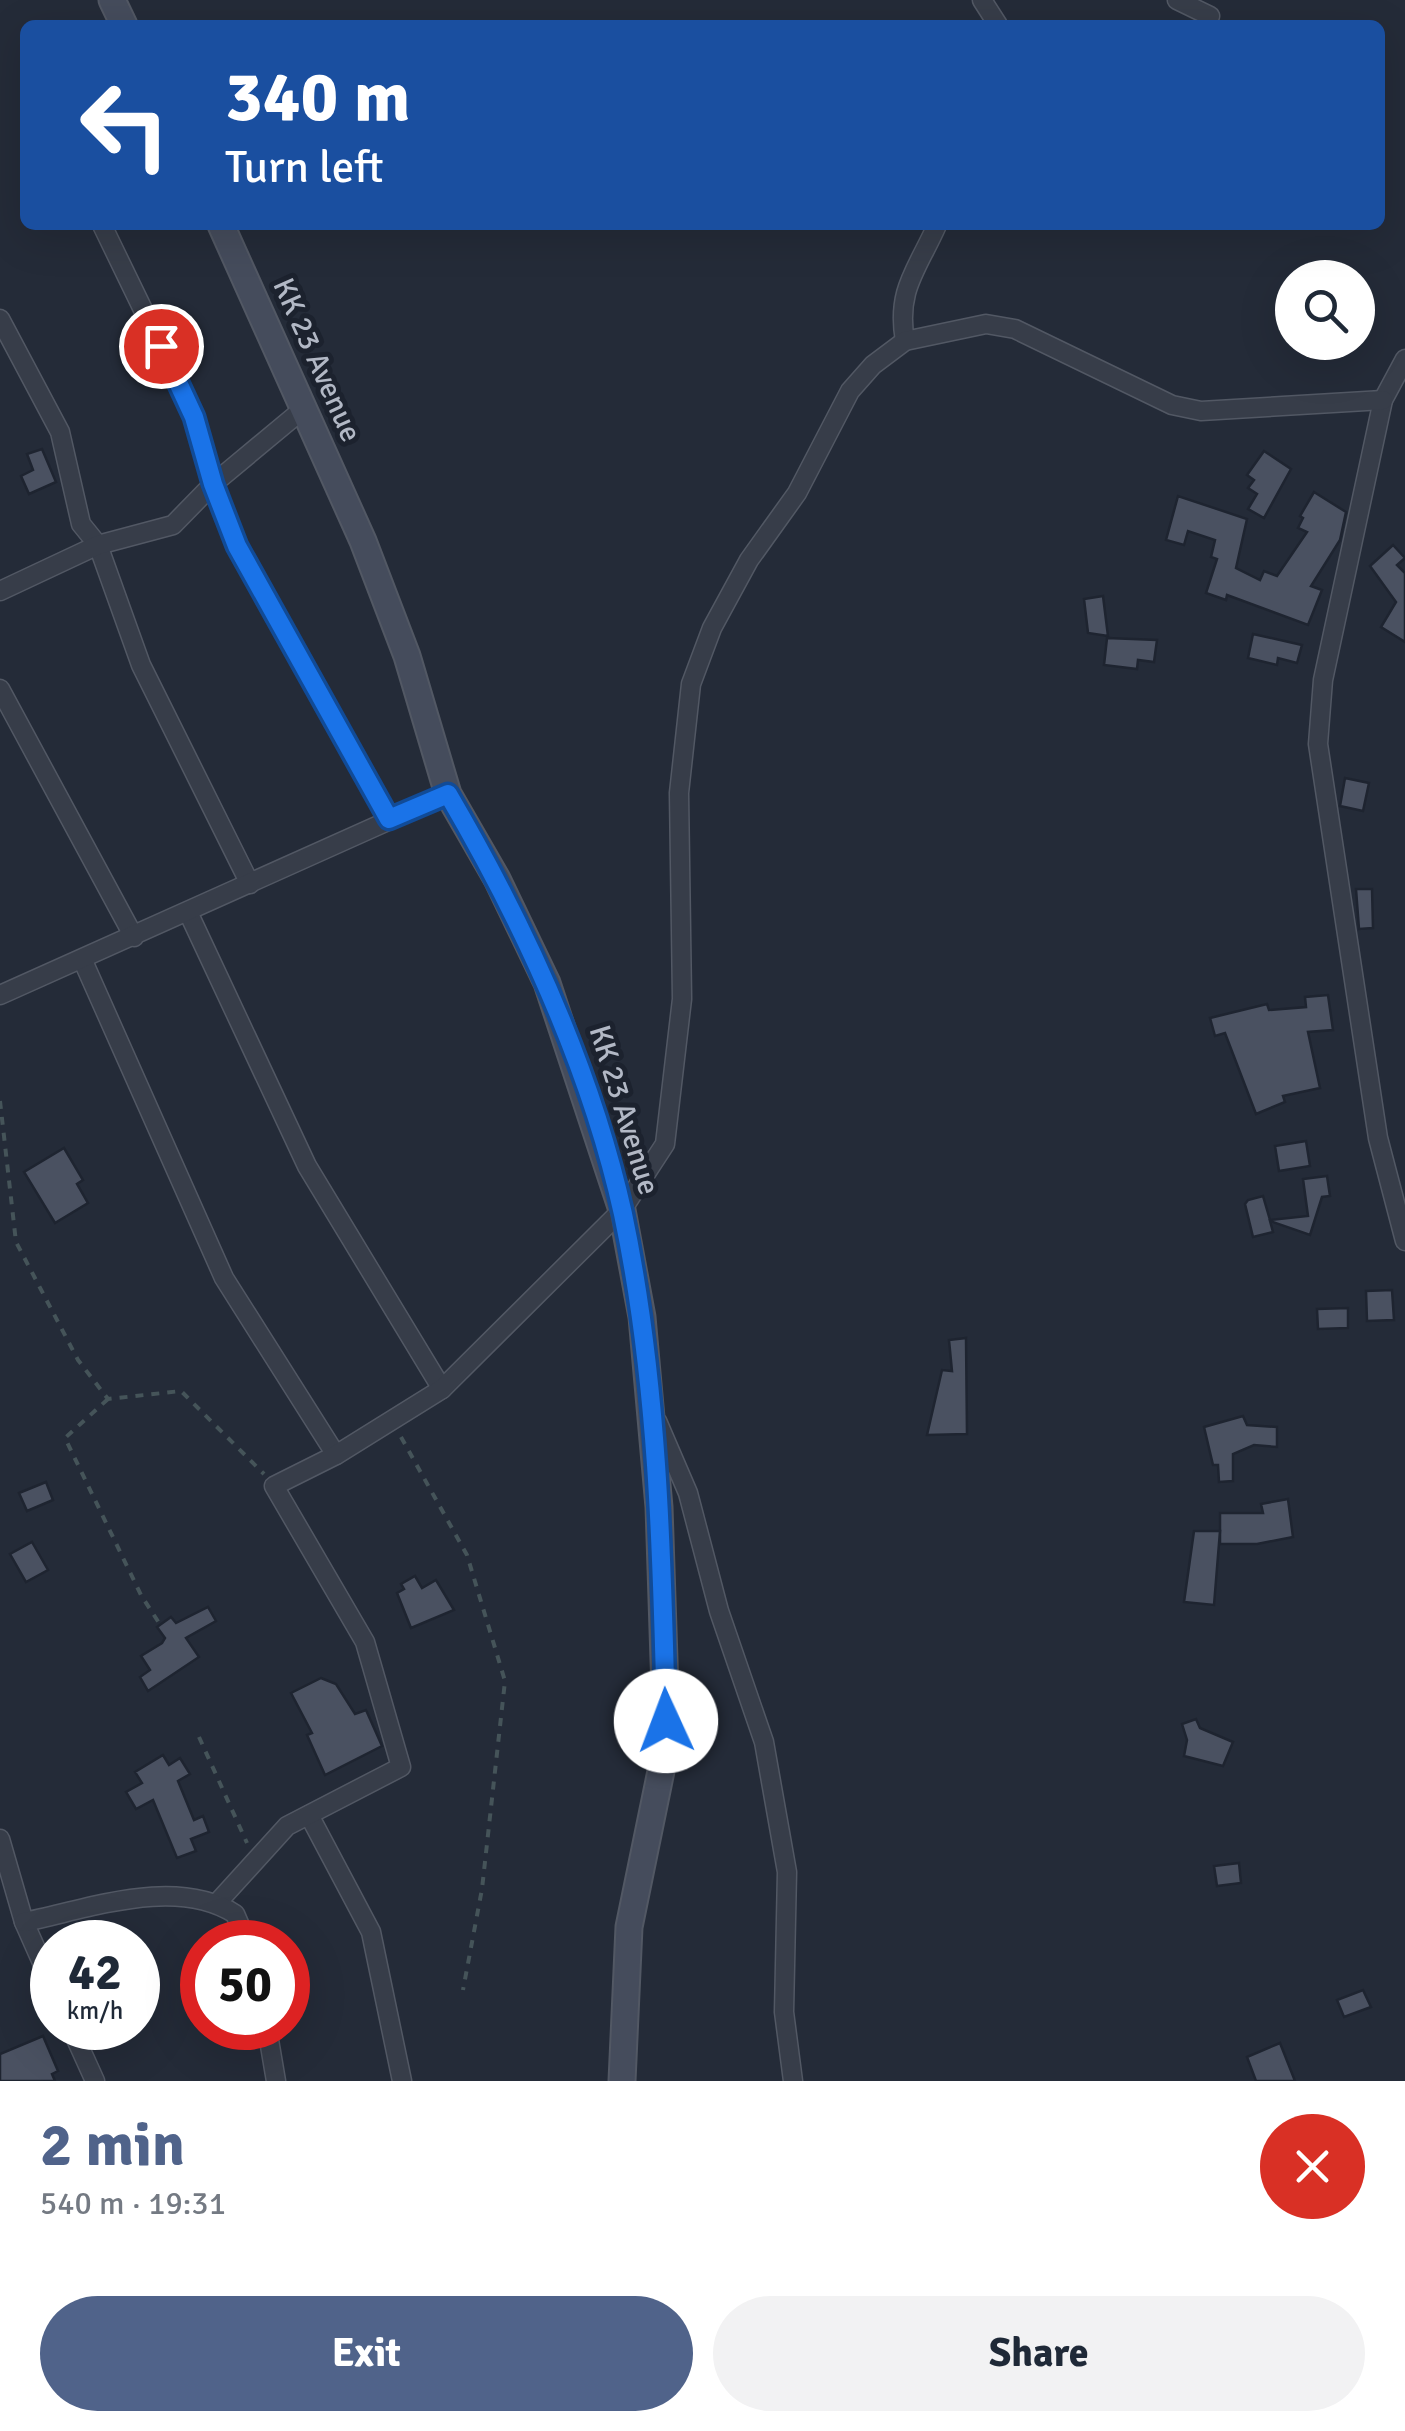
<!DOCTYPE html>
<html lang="en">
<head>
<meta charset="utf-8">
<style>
	:root { --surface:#fff; --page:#f2f2f3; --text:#1f2937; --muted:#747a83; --accent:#50638a }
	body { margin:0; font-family:Signika,sans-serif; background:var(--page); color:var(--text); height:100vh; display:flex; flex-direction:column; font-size:38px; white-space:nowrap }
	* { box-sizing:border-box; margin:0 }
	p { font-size:32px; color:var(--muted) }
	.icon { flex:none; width:55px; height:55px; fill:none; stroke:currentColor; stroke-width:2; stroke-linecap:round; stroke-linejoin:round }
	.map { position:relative; height:2081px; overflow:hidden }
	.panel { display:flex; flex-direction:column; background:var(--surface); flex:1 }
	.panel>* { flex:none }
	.guide { position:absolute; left:20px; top:20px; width:1365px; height:210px; border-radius:15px; box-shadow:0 10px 40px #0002; background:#1a4fa0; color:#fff; overflow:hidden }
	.buttons { position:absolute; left:1275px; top:260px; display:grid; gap:20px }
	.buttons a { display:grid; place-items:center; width:100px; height:100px; border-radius:50%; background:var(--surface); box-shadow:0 10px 40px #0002; font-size:50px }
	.speed { position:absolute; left:30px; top:1920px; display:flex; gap:20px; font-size:50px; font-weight:700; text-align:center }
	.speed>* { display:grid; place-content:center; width:130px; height:130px; border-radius:50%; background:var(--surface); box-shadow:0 10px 40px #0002; line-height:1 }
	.speed small { font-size:25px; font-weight:400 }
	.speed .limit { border:15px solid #d22; background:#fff; color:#111 }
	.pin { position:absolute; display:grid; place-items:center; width:85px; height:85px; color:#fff; margin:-42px; border:5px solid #fff; border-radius:50%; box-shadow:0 2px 10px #0007 }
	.me { position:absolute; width:110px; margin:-55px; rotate:358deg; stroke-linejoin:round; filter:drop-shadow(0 0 8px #0008) }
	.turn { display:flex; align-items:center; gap:35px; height:210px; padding:0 40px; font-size:45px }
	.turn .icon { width:130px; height:130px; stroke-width:2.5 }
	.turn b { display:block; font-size:70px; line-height:85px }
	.round { display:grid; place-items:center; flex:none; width:105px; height:105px; border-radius:52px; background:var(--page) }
	.overview { display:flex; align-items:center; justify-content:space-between; height:170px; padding:0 40px }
	h1 { font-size:60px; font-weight:700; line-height:75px; color:var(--accent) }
	.action { display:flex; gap:20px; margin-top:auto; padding:20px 40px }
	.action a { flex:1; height:115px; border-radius:60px; background:var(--accent); color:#fff; font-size:40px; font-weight:700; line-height:115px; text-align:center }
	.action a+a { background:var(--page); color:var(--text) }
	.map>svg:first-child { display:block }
	.building { fill:#4a5161; stroke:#1e2430; stroke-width:2.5 }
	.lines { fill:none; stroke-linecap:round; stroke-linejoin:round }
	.street-casing { stroke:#525864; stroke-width:21 }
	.secondary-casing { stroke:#525864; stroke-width:29 }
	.path { stroke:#455459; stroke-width:4; stroke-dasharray:8 8; stroke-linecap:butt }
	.street { stroke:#373d49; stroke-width:18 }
	.secondary { stroke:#454c5c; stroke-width:25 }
	.route-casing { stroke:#114b97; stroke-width:25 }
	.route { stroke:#1a73e8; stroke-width:18 }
	.labels { text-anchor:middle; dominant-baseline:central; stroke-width:10; stroke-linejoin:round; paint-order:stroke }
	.street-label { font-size:30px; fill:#b2b8c5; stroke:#1c222e }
</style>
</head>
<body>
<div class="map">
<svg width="1405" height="2081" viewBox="0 0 1405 2081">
	<rect width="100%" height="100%" fill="#242b38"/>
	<g class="building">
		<path d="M42,449L56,482L29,494L21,476L33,470L27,454Z"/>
		<path d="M1264,451L1291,469L1264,518L1248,509L1257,494L1248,488L1254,480L1247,475Z"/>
		<path d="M1314,492L1346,512L1340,540L1311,586L1322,590L1308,625L1227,595L1226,600L1206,593L1217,559L1211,557L1215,540L1188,531L1184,545L1166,540L1178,496L1247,519L1236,568L1260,580L1264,571L1277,576L1307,532L1298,528L1303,518L1300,516Z"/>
		<path d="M1393,545L1405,558L1397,565L1405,573V642L1381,627L1396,602L1370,566Z"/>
		<path d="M1103,596L1108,636L1088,633L1084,599Z"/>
		<path d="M1253,634L1302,645L1297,663L1278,658L1277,665L1248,658Z"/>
		<path d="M1107,638L1157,640L1154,662L1138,660L1137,669L1104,665Z"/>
		<path d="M1345,778L1369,783L1363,811L1340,806Z"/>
		<path d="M1356,889H1372L1373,928L1359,929Z"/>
		<path d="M1328,995L1333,1030L1308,1032L1320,1088L1283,1096L1285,1102L1256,1114L1225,1033L1215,1036L1210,1018L1267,1004L1269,1010L1306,1007L1305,997Z"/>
		<path d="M1306,1141L1310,1166L1279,1171L1275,1146Z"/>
		<path d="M64,1148L83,1180L77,1184L88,1203L55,1223L24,1172Z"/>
		<path d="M1327,1176L1330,1196L1322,1197L1310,1235L1270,1221L1273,1232L1253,1237L1245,1204L1248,1200L1263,1196L1270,1220L1308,1216L1303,1179Z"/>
		<path d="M1392,1290L1394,1320L1367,1321L1366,1291Z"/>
		<path d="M1348,1308V1328L1318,1329L1317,1309Z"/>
		<path d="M966,1338L967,1434L927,1435L942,1370L952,1371L949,1340Z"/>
		<path d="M1243,1416L1247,1425L1277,1427V1447L1254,1445L1233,1454V1481L1219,1482L1218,1465H1213L1204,1427Z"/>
		<path d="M46,1482L53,1500L27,1511L19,1493Z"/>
		<path d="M1288,1499L1293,1537L1257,1544H1220V1513H1263L1261,1504Z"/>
		<path d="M1194,1531H1220L1214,1605L1184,1602Z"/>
		<path d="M32,1542L48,1570L26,1582L10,1554Z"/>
		<path d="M415,1576L422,1588L436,1580L454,1610L411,1628L397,1593L404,1589L401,1584Z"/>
		<path d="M208,1607L216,1621L186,1638L199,1657L148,1691L140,1677L150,1670L141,1656L162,1643L165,1638L157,1627L171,1617L176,1623Z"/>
		<path d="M321,1678L336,1684L355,1714L366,1710L382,1746L325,1775L307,1735L312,1733L291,1693Z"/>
		<path d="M1196,1719L1200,1728L1233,1742L1223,1766L1184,1756L1187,1740L1182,1724Z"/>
		<path d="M163,1755L169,1765L180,1758L190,1774L178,1781L194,1820L203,1816L209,1832L191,1839L196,1851L177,1858L153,1800L136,1809L126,1792L142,1783L135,1772Z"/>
		<path d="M1239,1863L1241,1883L1217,1886L1214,1866Z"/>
		<path d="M1363,1990L1371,2007L1344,2017L1337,2000Z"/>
		<path d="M43,2036L58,2071L52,2074L55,2081H0V2054Z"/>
		<path d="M1280,2043L1295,2081H1256L1247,2057Z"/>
	</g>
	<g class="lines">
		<defs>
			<g id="street">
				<path d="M982,0L998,25"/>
				<path d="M1177,0L1210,16"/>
				<path d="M102,225L195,417L213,484L237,546L389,819"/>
				<path d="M0,319L60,432L81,524L98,545L141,665L250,884"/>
				<path d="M905,341C896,290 917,270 937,225"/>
				<path d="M1405,359L1383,400L1323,680L1318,744L1378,1138L1405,1241"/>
				<path d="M0,591L98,545L173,525L213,484L302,410"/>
				<path d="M0,689L134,937"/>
				<path d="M188,912L307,1166L442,1389"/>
				<path d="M83,961L224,1278L336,1455"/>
				<path d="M0,995L448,794"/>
				<path d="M657,1421L688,1493L719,1611L764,1742L787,1872L784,2012L793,2081"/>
				<path d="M309,1815L371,1932L402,2081"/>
				<path d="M0,1839L24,1922L52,1985"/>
				<path d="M217,1903L287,1826L401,1767L365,1642L274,1486L336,1455L442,1389L622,1210L665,1144L682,999L679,793L691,684L712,628L749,560L797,493L850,391L873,365L905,341L986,324L1015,329L1172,405L1201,411L1383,400"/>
				<path d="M24,1922C89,1909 175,1876 235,1914L247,1942"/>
				<path d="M71,2028L95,2081"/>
				<path d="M267,2028L276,2081"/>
			</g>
			<g id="secondary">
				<path d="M112,0L124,25"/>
				<path d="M221,225L363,541L407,656L448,794L497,879L547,983L622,1210L642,1317L659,1507L666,1721L661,1771L629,1927L622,2081"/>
			</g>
		</defs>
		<use href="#street" class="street-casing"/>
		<use href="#secondary" class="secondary-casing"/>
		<g class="path">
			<path d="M0,1101L16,1242L78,1360L108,1399L181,1391L264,1474"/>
			<path d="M108,1399L65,1438L141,1595L161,1626"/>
			<path d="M401,1437L467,1555L505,1681L482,1889L463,1990"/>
			<path d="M199,1737L247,1843"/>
		</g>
		<use href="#street" class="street"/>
		<use href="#secondary" class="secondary"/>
	</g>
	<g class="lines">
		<defs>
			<path id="route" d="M161,346L194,417L213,484L237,546L389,819L448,794C524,924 590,1065 623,1214C658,1380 662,1552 666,1721"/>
		</defs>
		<use href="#route" class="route-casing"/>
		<use href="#route" class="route"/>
	</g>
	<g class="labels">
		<g class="street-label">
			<text transform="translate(317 360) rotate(66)">KK 23 Avenue</text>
			<text transform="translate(624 1110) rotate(73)">KK 23 Avenue</text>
		</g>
	</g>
</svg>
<div class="buttons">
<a><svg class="icon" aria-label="search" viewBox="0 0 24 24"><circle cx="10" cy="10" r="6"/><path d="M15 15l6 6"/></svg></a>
</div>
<div class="speed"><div>42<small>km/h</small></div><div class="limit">50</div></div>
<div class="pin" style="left:161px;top:346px;background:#d93025"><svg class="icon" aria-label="arrive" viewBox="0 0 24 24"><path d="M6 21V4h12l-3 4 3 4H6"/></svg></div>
<svg class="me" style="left:666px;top:1721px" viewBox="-20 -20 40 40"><circle r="19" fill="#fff"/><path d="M0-13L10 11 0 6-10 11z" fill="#1a73e8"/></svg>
<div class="guide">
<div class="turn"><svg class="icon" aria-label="left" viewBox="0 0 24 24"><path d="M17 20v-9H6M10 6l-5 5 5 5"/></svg><div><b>340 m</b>Turn left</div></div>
</div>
</div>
<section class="panel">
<div class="overview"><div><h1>2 min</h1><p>540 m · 19:31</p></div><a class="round" style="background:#d93025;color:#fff"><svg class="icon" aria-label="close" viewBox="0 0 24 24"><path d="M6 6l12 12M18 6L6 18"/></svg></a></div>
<div class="action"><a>Exit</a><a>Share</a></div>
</section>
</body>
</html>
